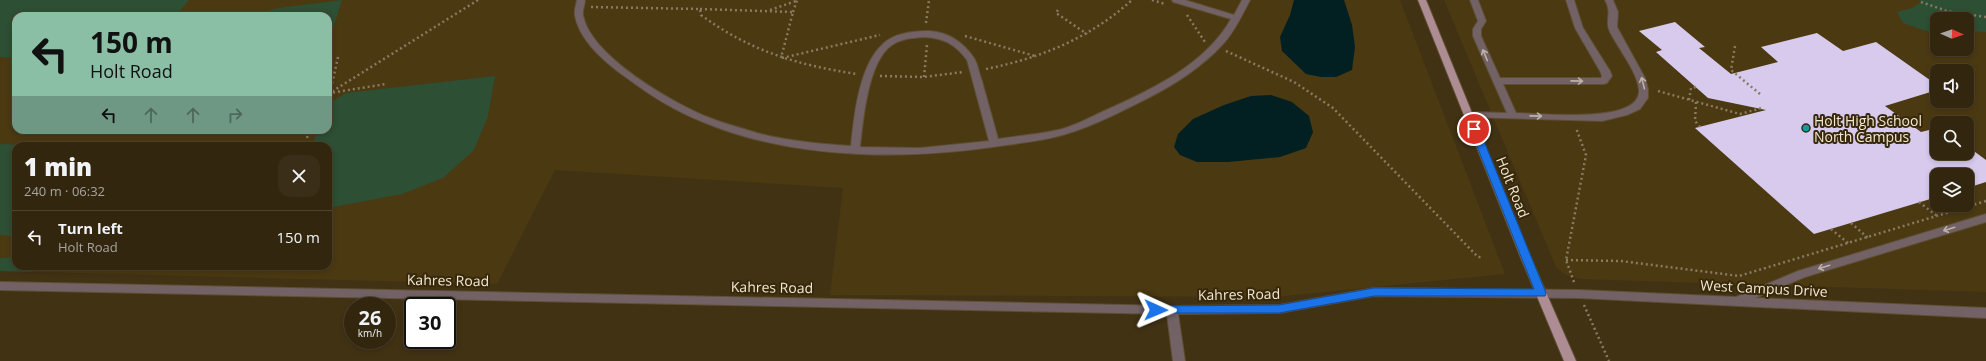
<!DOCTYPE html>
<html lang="en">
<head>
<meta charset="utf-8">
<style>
	:root { --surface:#32260f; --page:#3a2e18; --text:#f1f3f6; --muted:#a8a59e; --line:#4d432f }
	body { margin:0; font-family:"Open Sans",sans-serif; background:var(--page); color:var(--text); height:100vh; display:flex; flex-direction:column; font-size:15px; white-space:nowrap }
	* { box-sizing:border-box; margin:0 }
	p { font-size:13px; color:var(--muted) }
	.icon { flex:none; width:22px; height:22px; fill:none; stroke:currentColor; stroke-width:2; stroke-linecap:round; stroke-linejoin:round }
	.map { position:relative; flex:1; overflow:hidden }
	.details { position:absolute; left:12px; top:142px; width:320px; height:128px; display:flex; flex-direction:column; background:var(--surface); border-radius:12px; box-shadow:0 2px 6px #0003,0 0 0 1px var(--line) }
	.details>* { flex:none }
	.hud { position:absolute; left:12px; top:12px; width:320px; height:122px; border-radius:12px; box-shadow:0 2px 6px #0003,0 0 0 1px var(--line); background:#8abfa5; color:#111; overflow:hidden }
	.needle { width:26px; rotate:92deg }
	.tools { position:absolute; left:1930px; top:12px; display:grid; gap:8px }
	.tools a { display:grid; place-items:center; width:44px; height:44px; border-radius:8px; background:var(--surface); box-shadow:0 2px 6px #0003,0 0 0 1px var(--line); font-size:20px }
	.speed { position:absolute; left:344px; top:297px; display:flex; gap:8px; font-size:20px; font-weight:700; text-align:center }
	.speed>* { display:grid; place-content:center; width:52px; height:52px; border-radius:50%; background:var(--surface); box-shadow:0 2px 6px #0003,0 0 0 1px var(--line); line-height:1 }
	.speed small { font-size:10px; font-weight:400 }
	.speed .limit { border:2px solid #111; border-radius:6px; background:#fff; color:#111 }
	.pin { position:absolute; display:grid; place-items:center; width:34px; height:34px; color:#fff; margin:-17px; border:2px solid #fff; border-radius:50%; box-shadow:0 1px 4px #0007 }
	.me { position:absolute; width:44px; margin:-22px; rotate:91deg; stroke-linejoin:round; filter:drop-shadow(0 0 3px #0008) }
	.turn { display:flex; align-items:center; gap:14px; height:84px; padding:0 12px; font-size:18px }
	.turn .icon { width:52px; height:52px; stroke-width:2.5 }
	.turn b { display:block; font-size:28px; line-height:34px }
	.lanes { display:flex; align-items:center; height:38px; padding:0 12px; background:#0003; justify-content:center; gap:20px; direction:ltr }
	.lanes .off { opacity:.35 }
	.round { display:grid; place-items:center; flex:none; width:42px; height:42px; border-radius:12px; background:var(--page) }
	.overview { display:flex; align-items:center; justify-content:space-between; height:68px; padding:0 12px }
	h1 { font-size:24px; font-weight:800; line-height:30px }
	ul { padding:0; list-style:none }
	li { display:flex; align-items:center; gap:12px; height:52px; padding:0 12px; border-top:1px solid var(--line) }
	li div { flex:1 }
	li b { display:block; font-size:15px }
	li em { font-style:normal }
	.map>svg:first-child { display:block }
	.built { fill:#4b3912; fill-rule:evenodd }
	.green { fill:#2d4f34 }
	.water { fill:#022022 }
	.building { fill:#d7caed }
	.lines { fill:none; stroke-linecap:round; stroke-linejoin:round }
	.minor-casing { stroke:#5e4f33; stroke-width:2 }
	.major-casing { stroke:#5e4f33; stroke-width:2 }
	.path { stroke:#887b62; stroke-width:2.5; stroke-dasharray:2 3; stroke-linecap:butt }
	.minor { fill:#726165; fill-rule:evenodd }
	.major { fill:#ae8c93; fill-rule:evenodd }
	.oneway { stroke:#beb2a9 }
	.route { fill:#1a73e8; stroke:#114b97 }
	.culture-dot { fill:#0f9aa8; stroke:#372809; stroke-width:1.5 }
	.labels { text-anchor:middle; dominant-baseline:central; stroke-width:4; stroke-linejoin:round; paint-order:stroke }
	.poi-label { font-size:14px; fill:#f1e8d6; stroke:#372809; text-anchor:start }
	.street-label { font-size:14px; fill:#f1e8d6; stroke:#372809 }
</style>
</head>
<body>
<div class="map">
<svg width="1986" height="361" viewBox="0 0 1986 361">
	<rect width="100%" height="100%" fill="#423214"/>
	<g class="built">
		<path d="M0,0H1400L1505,274L1275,297L830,295L843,188L555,170L497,284L0,271ZM16,16H328V130H16ZM16,146H328V266H16Z"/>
		<path d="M1444,0H1986V292L1580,279L1566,275L1556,267ZM1937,19H1967V49H1937ZM1937,71H1967V101H1937ZM1937,123H1967V153H1937ZM1937,175H1967V205H1937Z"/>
	</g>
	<g class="green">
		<path d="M0,0H189L175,16H16V58L0,57Z"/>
		<path d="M342,0L328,45V16H245L279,8Z"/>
		<path d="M1919,0H1986V32L1967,31V19H1937V32L1926,31L1903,23L1897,12L1912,8L1921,2Z"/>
		<path d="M495,76L488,116L474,150L443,178L402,194L328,208V146H313L317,130H328V104L346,93Z"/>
		<path d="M0,144L47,146H16V236L0,235Z"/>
		<path d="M16,257V266H32L31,272L0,271V258Z"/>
	</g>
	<g class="water">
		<path d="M1294,0H1344L1352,25L1355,47L1352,70L1336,77H1321L1306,74L1282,51L1280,37L1290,15Z"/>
		<path d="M1271,95L1292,102L1309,116L1313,132L1306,148L1280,157L1228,162H1197L1180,155L1174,147L1178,134L1193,119L1224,105L1251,96Z"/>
	</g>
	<path class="building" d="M1675,22L1705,47L1699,48L1731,74L1778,62L1761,47L1817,33L1843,51L1876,42L1937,85V90L1885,106L1921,132L1937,128V153H1967V146L1986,160V182L1967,188V175H1937V197L1814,234L1695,128L1766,110L1708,98L1656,52L1662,50L1639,31Z"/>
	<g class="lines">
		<defs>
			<g id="minor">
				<path d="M577,0H585C585,5 582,10 583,15C590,56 674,104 710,118C725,124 742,128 757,133C787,141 819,144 851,146C854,116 859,65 883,44C894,33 914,31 929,31C948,32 963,42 974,58C978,64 979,74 982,81C987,100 993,120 998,139C1019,136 1041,134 1062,129C1076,125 1091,117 1104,111C1151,90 1205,65 1231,19L1173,2L1172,0H1185L1234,15L1242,0H1250C1242,15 1235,31 1223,44C1202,67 1174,85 1146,99C1120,112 1093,126 1066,134C1047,140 1027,142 1007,145C910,160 796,161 703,122C675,111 651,96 627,78C607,64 580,42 575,16C574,10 576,5 577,0ZM925,37C944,38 956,45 967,60L989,141L920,148L860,147C863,120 868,61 892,45C902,38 914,38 925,37Z"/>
				<path d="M1470,0H1478L1486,21L1481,29V36L1500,78H1601L1602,76L1600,71L1575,28L1566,0H1574L1583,28L1610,71L1612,76L1607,83L1604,84H1503L1516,113C1539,113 1641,125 1639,90C1638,73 1618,48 1610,32C1604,20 1613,15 1605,0H1613L1618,12L1617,27L1645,78L1648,89V98L1640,109L1627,115L1602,121L1466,117L1464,115L1466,113L1469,112L1507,113L1473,36V29L1478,21Z"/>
				<path d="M1986,214V222L1805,277L1755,298L1986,308V318L1579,298L1374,296L1279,313L1178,314L1185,361H1173L1167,314L0,290V282L1172,306L1279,305L1374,288L1579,290L1736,297L1798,271Z"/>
			</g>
			<path id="major" d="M1418,0H1426L1531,258L1576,361H1564L1521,258Z"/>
		</defs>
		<use href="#minor" class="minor-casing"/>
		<use href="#major" class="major-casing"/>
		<g class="path">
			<path d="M1152,0L1165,4"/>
			<path d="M1921,2L1947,11L1986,17"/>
			<path d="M591,7L700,9L701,15C750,51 797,65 857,74"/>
			<path d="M700,9L793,12L781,58"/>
			<path d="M770,10L796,1"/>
			<path d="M1058,10L1056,13L1087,34"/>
			<path d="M793,12L797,0"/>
			<path d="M1187,15L1205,42"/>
			<path d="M926,23L929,0"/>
			<path d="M965,36L1035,56"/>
			<path d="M1735,46L1731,70L1760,94"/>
			<path d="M1226,51L1294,82L1333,108L1478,257H1483"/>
			<path d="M338,57L330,93L386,84"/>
			<path d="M782,58L880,35"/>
			<path d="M986,69C1041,58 1090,38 1132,0"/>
			<path d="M880,76L924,77L963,72"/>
			<path d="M924,77L927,45"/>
			<path d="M1658,91L1740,114L1762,108"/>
			<path d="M328,94L478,0"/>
			<path d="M1689,100L1691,88L1696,87"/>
			<path d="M1696,102L1695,121L1700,127"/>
			<path d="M307,138L309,130"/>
			<path d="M1919,202L1937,216"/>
			<path d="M1851,223L1868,238"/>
			<path d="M1831,229L1848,243"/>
			<path d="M1566,260L1621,261L1739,276L1986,201"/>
			<path d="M1574,282L1566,260L1586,155L1576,128"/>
			<path d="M1584,305L1609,361"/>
		</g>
		<use href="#minor" class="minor"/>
		<use href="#major" class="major"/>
	</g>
	<defs><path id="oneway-shaft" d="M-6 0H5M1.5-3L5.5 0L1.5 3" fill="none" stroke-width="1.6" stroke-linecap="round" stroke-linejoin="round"/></defs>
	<g class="oneway">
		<use href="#oneway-shaft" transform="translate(1485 55) rotate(-112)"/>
		<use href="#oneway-shaft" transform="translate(1577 81) rotate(1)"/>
		<use href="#oneway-shaft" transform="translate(1643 83) rotate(-104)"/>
		<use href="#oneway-shaft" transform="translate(1536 116) rotate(1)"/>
		<use href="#oneway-shaft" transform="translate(1949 229) rotate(163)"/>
		<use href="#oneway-shaft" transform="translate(1824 267) rotate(163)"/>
	</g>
	<path class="route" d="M1474,126L1479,129L1546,293L1545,296H1374L1279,313H1153L1151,310L1153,307L1156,306L1279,305L1374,288L1534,289L1470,129Z"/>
	<circle class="culture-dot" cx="1806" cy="128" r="4"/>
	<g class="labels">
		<g class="poi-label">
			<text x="1814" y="120">Holt High School<tspan x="1814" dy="16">North Campus</tspan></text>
		</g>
		<g class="street-label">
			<text transform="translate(1513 187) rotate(68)">Holt Road</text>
			<text transform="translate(448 280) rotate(1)">Kahres Road</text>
			<text transform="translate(772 287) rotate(1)">Kahres Road</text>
			<text transform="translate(1764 288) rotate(3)">West Campus Drive</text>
			<text transform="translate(1239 294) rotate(-1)">Kahres Road</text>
		</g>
	</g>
</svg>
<div class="tools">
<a><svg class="needle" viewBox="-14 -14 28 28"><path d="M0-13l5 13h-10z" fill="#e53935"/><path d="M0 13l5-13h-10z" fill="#a8a59e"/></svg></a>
<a><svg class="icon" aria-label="sound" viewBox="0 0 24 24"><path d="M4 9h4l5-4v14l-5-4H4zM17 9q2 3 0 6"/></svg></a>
<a><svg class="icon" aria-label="search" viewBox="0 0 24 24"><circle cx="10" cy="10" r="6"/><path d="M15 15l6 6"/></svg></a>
<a><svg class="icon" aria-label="layers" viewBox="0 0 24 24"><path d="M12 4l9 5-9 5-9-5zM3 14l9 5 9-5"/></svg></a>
</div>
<div class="speed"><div>26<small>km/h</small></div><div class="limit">30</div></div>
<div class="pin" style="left:1474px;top:129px;background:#d93025"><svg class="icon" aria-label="arrive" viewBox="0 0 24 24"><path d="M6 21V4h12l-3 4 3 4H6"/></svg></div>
<svg class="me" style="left:1156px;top:310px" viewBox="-20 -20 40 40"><path d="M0-17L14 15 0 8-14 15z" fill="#1a73e8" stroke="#fff" stroke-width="4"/></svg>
<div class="hud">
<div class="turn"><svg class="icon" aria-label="left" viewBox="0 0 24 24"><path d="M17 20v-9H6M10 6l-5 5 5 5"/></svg><div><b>150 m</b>Holt Road</div></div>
<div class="lanes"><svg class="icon" aria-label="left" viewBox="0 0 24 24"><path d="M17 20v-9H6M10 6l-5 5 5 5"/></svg><svg class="icon off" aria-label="ahead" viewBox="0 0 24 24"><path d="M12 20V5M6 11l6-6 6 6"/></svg><svg class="icon off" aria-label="ahead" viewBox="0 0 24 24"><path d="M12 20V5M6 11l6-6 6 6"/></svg><svg class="icon off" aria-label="right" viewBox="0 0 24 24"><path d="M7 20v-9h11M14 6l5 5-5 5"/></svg></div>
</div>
<section class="details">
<div class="overview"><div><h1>1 min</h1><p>240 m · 06:32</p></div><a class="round"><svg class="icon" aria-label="close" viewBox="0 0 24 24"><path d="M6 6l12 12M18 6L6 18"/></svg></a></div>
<ul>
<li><svg class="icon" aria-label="left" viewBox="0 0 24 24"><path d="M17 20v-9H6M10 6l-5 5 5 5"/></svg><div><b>Turn left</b><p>Holt Road</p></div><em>150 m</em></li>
</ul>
</section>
</div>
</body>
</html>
